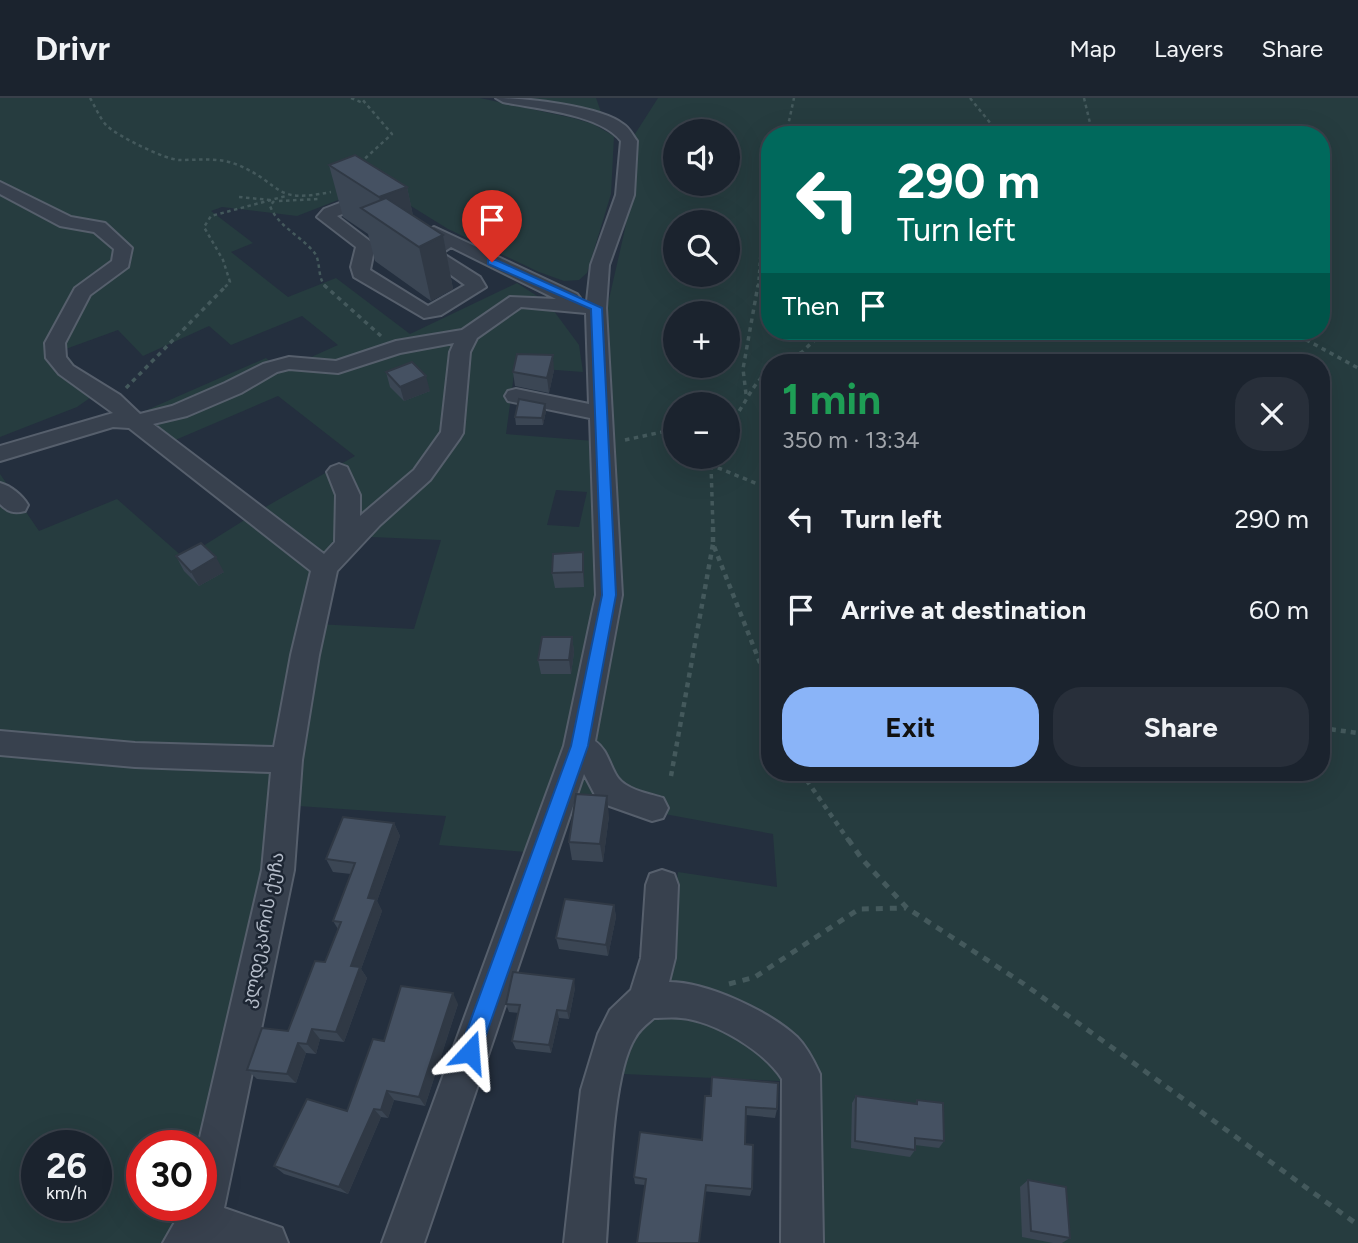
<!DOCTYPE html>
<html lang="en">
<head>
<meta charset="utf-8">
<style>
	:root { --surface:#1b232e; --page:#282f3a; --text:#f1f3f6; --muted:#a0a4aa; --line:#39404a; --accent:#8ab4f8 }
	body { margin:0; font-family:Figtree,"Noto Sans Georgian",sans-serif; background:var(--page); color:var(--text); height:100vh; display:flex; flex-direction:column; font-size:26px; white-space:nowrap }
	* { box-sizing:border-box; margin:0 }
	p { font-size:23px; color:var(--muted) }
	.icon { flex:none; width:38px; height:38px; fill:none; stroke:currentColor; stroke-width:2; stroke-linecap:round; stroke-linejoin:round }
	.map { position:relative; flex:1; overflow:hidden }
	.panel { position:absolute; left:761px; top:256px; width:569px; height:427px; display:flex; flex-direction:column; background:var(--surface); border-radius:28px; box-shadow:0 7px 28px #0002,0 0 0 2px var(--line) }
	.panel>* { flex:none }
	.guide { position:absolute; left:761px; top:28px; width:569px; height:214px; border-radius:28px; box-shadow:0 7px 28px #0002,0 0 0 2px var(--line); background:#00695c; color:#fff; overflow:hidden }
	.controls { position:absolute; left:663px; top:21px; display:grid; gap:14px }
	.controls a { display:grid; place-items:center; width:77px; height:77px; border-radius:50%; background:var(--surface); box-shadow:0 7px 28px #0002,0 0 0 2px var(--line); font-size:35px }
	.speed { position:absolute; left:21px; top:1032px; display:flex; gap:14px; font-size:35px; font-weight:700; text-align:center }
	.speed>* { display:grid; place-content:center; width:91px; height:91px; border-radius:50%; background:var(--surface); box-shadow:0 7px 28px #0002,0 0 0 2px var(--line); line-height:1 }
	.speed small { font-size:18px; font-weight:400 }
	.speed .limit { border:10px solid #d22; background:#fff; color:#111 }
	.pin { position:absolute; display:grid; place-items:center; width:60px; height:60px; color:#fff; margin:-72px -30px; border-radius:50% 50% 50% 0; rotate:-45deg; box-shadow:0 0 7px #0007 }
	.pin .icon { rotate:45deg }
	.me { position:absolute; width:77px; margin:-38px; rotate:19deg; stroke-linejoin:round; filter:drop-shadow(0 0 5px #0008) }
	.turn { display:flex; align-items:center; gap:24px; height:147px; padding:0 21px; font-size:32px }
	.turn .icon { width:91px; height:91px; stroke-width:2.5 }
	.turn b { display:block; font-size:49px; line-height:60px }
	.then { display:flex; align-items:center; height:66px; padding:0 21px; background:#0003; gap:14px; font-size:26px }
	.round { display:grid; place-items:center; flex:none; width:74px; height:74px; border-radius:28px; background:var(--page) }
	.headline { display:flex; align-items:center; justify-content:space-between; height:119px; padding:0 21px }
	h1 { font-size:42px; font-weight:700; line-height:52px; color:#1e9e55 }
	.primary-button { display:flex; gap:14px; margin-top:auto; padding:14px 21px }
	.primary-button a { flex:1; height:80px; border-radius:28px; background:var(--accent); color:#111; font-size:28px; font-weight:700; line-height:80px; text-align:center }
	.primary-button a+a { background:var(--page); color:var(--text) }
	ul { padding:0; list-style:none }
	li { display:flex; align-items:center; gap:21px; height:91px; padding:0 21px }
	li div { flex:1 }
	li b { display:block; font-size:26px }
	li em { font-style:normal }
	header { display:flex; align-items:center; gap:42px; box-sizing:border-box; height:98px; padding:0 35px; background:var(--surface); border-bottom:2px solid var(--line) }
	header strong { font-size:33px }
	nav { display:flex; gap:38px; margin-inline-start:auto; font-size:24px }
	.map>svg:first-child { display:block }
	.green { fill:#263c3f; fill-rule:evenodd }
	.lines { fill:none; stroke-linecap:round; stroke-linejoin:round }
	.minor-casing { stroke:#565f6c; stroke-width:4 }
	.path-far3 { stroke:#44595c; stroke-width:2.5; stroke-dasharray:3.5 3.5; stroke-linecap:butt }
	.path-far2 { stroke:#44595c; stroke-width:3.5; stroke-dasharray:4.5 4.5; stroke-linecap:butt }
	.path-far1 { stroke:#44595c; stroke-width:4.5; stroke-dasharray:5 5; stroke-linecap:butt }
	.path { stroke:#44595c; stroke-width:5; stroke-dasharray:7 7; stroke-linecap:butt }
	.minor { fill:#38414e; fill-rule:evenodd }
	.wall { fill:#3b4654 }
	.shaded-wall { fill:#303945 }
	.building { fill:#455162; stroke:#303945; stroke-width:2 }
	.route { fill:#1a73e8; stroke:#114b97; stroke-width:2 }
	.labels { text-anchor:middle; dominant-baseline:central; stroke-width:5; stroke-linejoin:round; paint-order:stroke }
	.street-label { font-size:18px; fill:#b4bcc9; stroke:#1d2633 }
</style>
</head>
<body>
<header>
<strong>Drivr</strong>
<nav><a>Map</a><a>Layers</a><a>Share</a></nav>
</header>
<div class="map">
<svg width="1358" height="1145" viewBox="0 0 1358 1145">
	<rect width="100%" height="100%" fill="#242f3e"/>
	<g class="green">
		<path d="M0,0H480L573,20L593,26L614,38L611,96L587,175L579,182L564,183L539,174L448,131L377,87L297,118L222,109L211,113L253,145L231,154L288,199L336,180L410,236L517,185L548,205L579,247L583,274L515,269L506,336L594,343L599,487L558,671L525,754L439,747L446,718L298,708L260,795L201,1048H142V1108H191L189,1117L167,1145H0V376L39,433L117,401L184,460L262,411L355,358L278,298L173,343L133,318L266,260L280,273L338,247L302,218L231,247L209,228L143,258L118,232L63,252L97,295L77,309L0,339ZM556,392L587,394L579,429L547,427ZM371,439L441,442L414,531L316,526L336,473ZM37,1048H96V1108H37Z"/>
		<path d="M521,0H596L601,14Z"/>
		<path d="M658,0H1358V1145H800L801,984L624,976L630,939L663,904L678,774L777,789L773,736L577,700L597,640L618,525L620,475L604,223L625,131L634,78L635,36ZM676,33H728V86H676ZM770,37H1321V233H770ZM676,124H728V177H676ZM676,215H728V268H676ZM770,264H1321V674H770ZM676,306H728V359H676Z"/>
	</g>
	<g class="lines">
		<defs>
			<g id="minor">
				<path d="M496,0C525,0 600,8 623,26C629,29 633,38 637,43L634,97L609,167L606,210L622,497L595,643C607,652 608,662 615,675C623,692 648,695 663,700L668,710L663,720L652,723L604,706L595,697L584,676L424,1145H382L564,648L596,497L590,320L508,303L505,298L508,293L516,291L589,306L586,215L521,209L477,240L470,254L463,335L460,340L430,382L380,427L337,473L319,557L302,662L294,772L224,1110L282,1130L288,1145H163L184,1108H201V1048H198L262,772L271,674L135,669L0,657V633L135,645L274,649L291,557L311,473L129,330L113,329L0,363V348L113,315L59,276L46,260L45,245L75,190L112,163L114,151L94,134L60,128L0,96V84L71,119L105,125L132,150L128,169L90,197L65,245L66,259L73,268L120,297L140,316L172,308L225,285L263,266L289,259L336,263L396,243L462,232L510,199L556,201L451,149L442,155L480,179L486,189L441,217L424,220L354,179L351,169L356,149L317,119L324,111L363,96L369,95L378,100L375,104L337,118L375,147L370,172L428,208L465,187L423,157L429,146L437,142L425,134L434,129L577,196L580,200L578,203H587L591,167L616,97L621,43C600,16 537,11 503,4ZM454,245L450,254L441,334L414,372L360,418V397L347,369L339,366L331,369L327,374L336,397L335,444L324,456L153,326L187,318L241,295L277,274L289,271L338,275L400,255Z"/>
				<path d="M0,385C11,388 22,397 28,407L25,413C14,416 8,414 0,406Z"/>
				<path d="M662,772L674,776L678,787L675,860L669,884C707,884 769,913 797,939C807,949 814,963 820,976L823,1145H781L782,981C764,953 715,923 681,920C672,919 663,920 654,920C647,926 639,932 635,940C611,978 610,1096 606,1145H564L581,992L598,936L610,912L631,892L641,860L646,787L650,776Z"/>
			</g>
		</defs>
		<use href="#minor" class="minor-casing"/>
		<g class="path-far3">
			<path d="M90,0C95,8 100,21 107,28C118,38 165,62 180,62C200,62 219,59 238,67C285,87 271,106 331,94"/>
			<path d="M351,0L363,5"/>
			<path d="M970,0L1000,37"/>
			<path d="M1084,0L1090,25L1097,37"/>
			<path d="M786,37L794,0"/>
			<path d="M360,65L392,36L361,0"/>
			<path d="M239,99L270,102"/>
			<path d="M274,103L270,108C278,128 299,137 313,153C322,162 316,179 326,189"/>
			<path d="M279,103L318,101"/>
			<path d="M225,189L230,184L223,162L204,129L211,118L286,98"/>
			<path d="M758,189L762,134L770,96"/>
		</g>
		<g class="path-far2">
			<path d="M324,187L381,238"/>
			<path d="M1290,233L1358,270"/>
			<path d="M784,264L802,254L824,233"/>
			<path d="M126,290L227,187"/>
			<path d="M746,296L743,271L758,187"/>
			<path d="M728,327C745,310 750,287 770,272"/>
			<path d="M625,342L662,334L676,338"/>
			<path d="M704,359L711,367L770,391"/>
			<path d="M711,367L713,431"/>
		</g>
		<g class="path-far1">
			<path d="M713,429V446L770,590"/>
			<path d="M1321,630L1358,635"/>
			<path d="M801,674L849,743"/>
			<path d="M671,678L713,446"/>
		</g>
		<g class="path">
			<path d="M848,741L862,761L907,810L1024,886L1358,1127"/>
			<path d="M729,886L755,879L859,811L906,810"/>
		</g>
		<use href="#minor" class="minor"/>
	</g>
	<g class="wall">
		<path d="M329,67L407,89L413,118L443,137L453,191L431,203L375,163L368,136L343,119Z"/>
		<path d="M554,272L549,295L515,288L513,274Z"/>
		<path d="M386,274L430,293L404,303L390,289Z"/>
		<path d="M546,313L543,327H516L515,319Z"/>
		<path d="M583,454L584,469V489L555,490L552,475Z"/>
		<path d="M176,458L224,474L199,488L184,473Z"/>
		<path d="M572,539L574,554L571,576H541L538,562Z"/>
		<path d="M609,718L603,764L572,762L569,744Z"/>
		<path d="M394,725L400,738L377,803L382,813L361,871L367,880L344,944L320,941L316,956L306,955L296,985L257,981L247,972L288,933L325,864L338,831L333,823L351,776L333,774L326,761Z"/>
		<path d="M614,807L616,819L608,858L559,851L556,840Z"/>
		<path d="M575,890L569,921L559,920L551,955L516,951L512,943L519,915L509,914L506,906Z"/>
		<path d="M458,906L425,1008L394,1002L388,1020L381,1019L348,1096L284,1076L274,1068L347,1013L384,943Z"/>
		<path d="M711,998L777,1011L775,1020L746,1017L745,1046L752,1091L750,1098L635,1086L634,1079L702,1042Z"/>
		<path d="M856,998L915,1006L917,1002L944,1043L939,1050L915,1047V1052L910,1059L851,1050L852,1005Z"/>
		<path d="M1028,1082L1070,1140L1062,1145H1053L1022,1139L1020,1089Z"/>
	</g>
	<g class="shaded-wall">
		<path d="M407,89L418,141L385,126L379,99Z"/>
		<path d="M443,137L453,191L431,203L419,149Z"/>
		<path d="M553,257L554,272L549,295L547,280Z"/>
		<path d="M426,278L430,293L404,303L400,289Z"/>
		<path d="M545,306L546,313L543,327L542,320Z"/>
		<path d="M583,454L584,469V489L583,474Z"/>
		<path d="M216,459L224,474L199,488L191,474Z"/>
		<path d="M572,539L574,554L571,576L569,562Z"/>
		<path d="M607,698L609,718L603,764L600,746Z"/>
		<path d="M394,725L400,738L377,803L382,813L361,871L367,880L344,944L336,934L351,868L368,800Z"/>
		<path d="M614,807L616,819L608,858L606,847Z"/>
		<path d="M574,881L575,890L569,921L567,913Z"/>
		<path d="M453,895L458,906L425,1008L419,999Z"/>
		<path d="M557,912L559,920L551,955L549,947Z"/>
		<path d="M312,931L320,941L316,956L307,946Z"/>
		<path d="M298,945L306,955L296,985L287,976Z"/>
		<path d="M387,993L394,1002L388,1020L381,1012Z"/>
		<path d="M374,1011L381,1019L348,1096L339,1089Z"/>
	</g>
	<g class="building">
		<path d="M355,57L407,89L379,99L329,67Z"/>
		<path d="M386,100L443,137L419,149L361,110Z"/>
		<path d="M517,256L553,257L547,280L513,274Z"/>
		<path d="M412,264L426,278L400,289L386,274Z"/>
		<path d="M519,301L545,306L542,320L515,319Z"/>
		<path d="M201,445L216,459L191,474L176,458Z"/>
		<path d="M583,454V474L552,475L553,456Z"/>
		<path d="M542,539H572L569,562H538Z"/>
		<path d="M576,696L607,698L600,746L569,744Z"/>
		<path d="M343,719L394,725L368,800L376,801L351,868L360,869L336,934L312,931L307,946L298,945L287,976L247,972L262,930L288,933L315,863L325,864L341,824L333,823L355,765L326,761Z"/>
		<path d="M565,801L614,807L606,847L556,840Z"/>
		<path d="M513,874L574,881L567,913L557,912L549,947L512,943L520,907L506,906Z"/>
		<path d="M401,888L453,895L419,999L387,993L381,1012L374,1011L339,1089L274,1068L307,1001L347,1013L373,941L384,943Z"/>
		<path d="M712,979L778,985L777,1011L746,1009L745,1046L753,1047L752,1091L706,1087L699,1145H637L646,1081L634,1079L640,1034L702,1042L705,998H711Z"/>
		<path d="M856,998L917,1006V1002L943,1005L944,1043L915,1040V1052L855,1043Z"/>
		<path d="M1028,1082L1066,1089L1070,1140L1031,1133Z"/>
	</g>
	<path class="route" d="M488,162H496L602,210L616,497L588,648L480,954L477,961L470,964L462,961L459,954L571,648L602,497L591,211L488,166Z"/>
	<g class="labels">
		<g class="street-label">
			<text transform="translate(263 832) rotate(-79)">კლდეკარის ქუჩა</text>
		</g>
	</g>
</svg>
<div class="controls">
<a><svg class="icon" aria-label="sound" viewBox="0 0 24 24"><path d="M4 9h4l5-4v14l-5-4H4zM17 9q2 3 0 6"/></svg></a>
<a><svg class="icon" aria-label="search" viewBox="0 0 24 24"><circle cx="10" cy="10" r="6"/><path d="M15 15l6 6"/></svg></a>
<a>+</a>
<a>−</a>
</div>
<div class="speed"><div>26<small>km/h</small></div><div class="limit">30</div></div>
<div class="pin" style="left:492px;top:164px;background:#d93025"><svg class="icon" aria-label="arrive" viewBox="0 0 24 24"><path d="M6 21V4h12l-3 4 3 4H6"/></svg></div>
<svg class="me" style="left:470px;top:954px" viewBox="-20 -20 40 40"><path d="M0-17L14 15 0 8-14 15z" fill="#1a73e8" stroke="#fff" stroke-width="4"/></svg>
<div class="guide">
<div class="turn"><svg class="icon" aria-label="left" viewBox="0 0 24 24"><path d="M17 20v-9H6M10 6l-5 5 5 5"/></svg><div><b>290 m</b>Turn left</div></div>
<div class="then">Then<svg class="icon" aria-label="arrive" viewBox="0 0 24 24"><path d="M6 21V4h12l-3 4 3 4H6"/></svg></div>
</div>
<section class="panel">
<div class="headline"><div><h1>1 min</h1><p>350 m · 13:34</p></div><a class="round"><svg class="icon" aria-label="close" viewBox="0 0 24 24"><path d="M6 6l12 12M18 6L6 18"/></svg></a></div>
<ul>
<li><svg class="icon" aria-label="left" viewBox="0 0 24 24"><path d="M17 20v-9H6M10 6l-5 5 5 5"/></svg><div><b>Turn left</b></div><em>290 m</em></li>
<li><svg class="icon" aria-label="arrive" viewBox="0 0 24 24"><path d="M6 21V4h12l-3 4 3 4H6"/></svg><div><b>Arrive at destination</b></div><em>60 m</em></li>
</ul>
<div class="primary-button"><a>Exit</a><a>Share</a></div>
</section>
</div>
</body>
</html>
